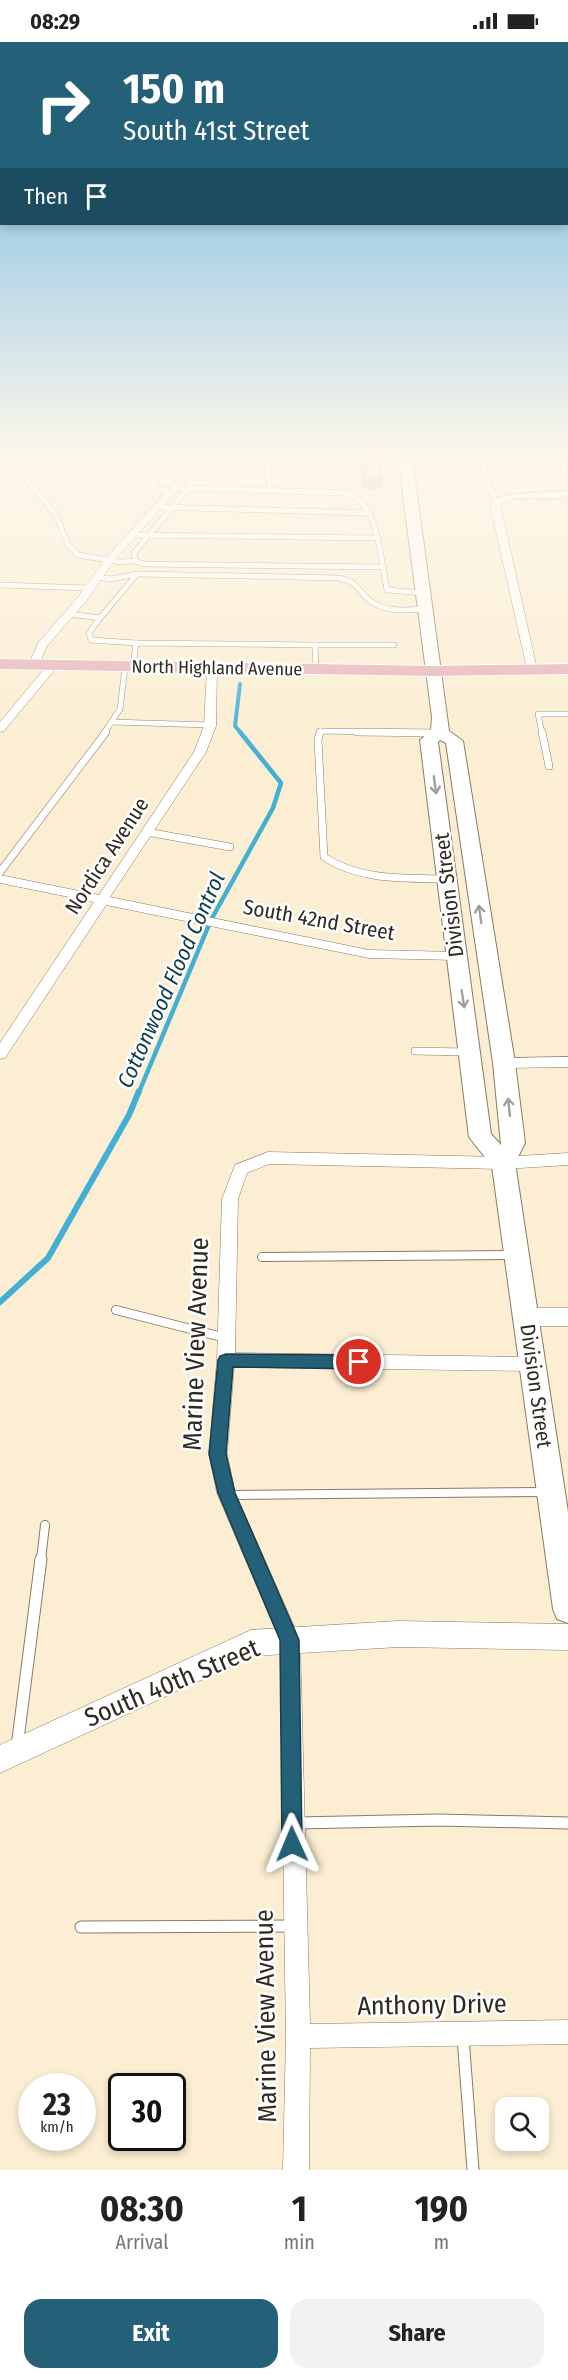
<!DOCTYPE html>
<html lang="en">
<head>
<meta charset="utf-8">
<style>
	:root { --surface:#fff; --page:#f2f2f2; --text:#222; --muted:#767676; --accent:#246078 }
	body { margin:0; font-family:"Fira Sans Condensed",sans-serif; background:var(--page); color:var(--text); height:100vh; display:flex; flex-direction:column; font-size:22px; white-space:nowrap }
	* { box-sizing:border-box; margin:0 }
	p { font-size:20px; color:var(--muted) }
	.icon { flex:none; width:33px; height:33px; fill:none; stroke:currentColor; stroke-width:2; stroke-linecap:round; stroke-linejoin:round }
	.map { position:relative; height:2128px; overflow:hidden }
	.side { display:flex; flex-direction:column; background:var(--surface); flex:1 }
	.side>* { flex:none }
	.guide { position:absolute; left:0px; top:0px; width:568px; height:183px; box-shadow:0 3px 9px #0003; background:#246078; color:#fff; overflow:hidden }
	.tools { position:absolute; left:495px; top:2055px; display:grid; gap:12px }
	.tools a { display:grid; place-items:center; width:54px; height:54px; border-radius:12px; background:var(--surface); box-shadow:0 3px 9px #0003; font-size:30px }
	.speed { position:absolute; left:18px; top:2031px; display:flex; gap:12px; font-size:30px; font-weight:700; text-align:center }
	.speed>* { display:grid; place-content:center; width:78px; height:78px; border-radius:50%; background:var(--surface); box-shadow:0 3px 9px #0003; line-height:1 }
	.speed small { font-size:15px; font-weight:400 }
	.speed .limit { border:3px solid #111; border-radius:9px; background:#fff; color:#111 }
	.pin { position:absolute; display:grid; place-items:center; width:51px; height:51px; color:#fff; margin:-26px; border:3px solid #fff; border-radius:50%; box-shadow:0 2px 6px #0007 }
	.me { position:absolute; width:66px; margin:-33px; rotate:359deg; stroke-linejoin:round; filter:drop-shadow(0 0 4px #0008) }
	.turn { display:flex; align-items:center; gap:21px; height:126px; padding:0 24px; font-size:27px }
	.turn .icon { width:78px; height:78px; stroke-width:2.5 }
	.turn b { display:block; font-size:42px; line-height:51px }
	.then { display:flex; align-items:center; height:57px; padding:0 24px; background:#0003; gap:12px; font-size:22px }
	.eta { display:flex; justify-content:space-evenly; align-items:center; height:102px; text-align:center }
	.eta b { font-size:36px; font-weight:700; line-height:42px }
	.cta { display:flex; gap:12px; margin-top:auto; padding:12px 24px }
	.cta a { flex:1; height:69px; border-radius:18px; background:var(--accent); color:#fff; font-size:24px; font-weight:700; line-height:69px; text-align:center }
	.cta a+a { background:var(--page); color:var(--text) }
	.status { display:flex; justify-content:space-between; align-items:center; height:42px; padding:0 30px; background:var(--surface); direction:ltr }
	.status svg { height:16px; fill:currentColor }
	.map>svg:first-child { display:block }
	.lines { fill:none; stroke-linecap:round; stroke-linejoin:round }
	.stream-far2 { stroke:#44afd5; stroke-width:4 }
	.stream-far1 { stroke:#44afd5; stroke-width:4.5 }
	.stream { stroke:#44afd5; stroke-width:6 }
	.service-far3-casing { stroke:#887b63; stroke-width:6 }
	.service-far2-casing { stroke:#887b63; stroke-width:8 }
	.service-far1-casing { stroke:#887b63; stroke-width:10 }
	.service-casing { stroke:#887b63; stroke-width:13 }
	.minor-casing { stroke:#887b63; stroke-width:1 }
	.tertiary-casing { stroke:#887b63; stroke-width:1 }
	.secondary-casing { stroke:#887b63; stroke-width:2 }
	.primary-casing { stroke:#fff; stroke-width:2 }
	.service-far3 { stroke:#fff; stroke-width:5 }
	.service-far2 { stroke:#fff; stroke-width:7 }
	.service-far1 { stroke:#fff; stroke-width:8 }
	.service { stroke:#fff; stroke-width:11 }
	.minor { fill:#fff; fill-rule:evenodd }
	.tertiary { fill:#fff; fill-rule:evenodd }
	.secondary { fill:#fff; fill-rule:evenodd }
	.primary { fill:#e6b2bb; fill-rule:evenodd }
	.wall { fill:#d69f81 }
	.building { fill:#f9b996; stroke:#ae8269; stroke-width:1.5 }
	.oneway { stroke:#a19f9b }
	.route { fill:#246078; stroke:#173e4e; stroke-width:1.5 }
	.labels { text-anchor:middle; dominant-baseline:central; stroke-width:5; stroke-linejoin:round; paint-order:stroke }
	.far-street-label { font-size:18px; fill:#2f2a20; stroke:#fff }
	.street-label { font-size:21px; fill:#2f2a20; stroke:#fff }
	.water-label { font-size:22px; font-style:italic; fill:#0b3c4b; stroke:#fff }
	.near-street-label { font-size:26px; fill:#2f2a20; stroke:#fff }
</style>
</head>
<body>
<div class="status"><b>08:29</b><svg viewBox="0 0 49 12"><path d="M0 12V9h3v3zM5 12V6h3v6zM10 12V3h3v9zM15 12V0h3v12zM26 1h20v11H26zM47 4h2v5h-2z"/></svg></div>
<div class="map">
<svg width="568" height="2128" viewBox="0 0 568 2128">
	<rect width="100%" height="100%" fill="#fbeed2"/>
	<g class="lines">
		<path class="stream-far2" d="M240,642L235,684L241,691"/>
		<path class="stream-far1" d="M139,1050L211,878L273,766L281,741L240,690"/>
		<path class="stream" d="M0,1260L48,1216L129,1073L139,1049"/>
		<defs>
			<g id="service-far3">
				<path d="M8,415L56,473L68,503L78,513L120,520L135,519"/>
				<path d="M267,415L270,448"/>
				<path d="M481,415L489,445L496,459"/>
				<path d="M175,446H188L198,427L209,415"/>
				<path d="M188,446L345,451C375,460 378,498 383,525L144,522L135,519L134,511Z"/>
				<path d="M172,450L155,446L152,443L176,415"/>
				<path d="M157,465L367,471"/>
				<path d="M132,493L377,496"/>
				<path d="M383,525L387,548L424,551"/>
				<path d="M137,532L338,536C358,540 356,546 369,558C385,571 407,568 426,567"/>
				<path d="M0,543L88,546"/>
				<path d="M69,572L100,576L137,532L112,537L96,535"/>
				<path d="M100,576L89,591L91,598L136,601"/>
				<path d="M133,624L136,601L315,603"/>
				<path d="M316,627L315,603H394"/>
				<path d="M112,680L210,683"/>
				<path d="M104,691L120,667L125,625"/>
				<path d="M320,691V689L439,691"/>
				<path d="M542,691L538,672H568"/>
			</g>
			<g id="service-far2">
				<path d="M320,690L318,698L324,815C361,839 404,836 447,837"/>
				<path d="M357,690L439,691"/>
				<path d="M542,690L549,724"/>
				<path d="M147,790L230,805"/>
				<path d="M0,830L106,690"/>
				<path d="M415,1009L466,1010"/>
			</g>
			<g id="service-far1">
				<path d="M262,1215L513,1213"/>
				<path d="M116,1268L226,1296"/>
				<path d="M227,1453L545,1450"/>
				<path d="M41,1518L45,1483"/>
			</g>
			<g id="service">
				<path d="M17,1705L41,1517"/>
				<path d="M297,1781L439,1778L568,1781"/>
				<path d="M81,1885L292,1884"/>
				<path d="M463,1995L473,2128"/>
			</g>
			<g id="minor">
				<path d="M558,415H566L568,436L564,433Z"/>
				<path d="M179,436L186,438L113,520L87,558L47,604L38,624H30L29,622L38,601L79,554L106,516Z"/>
				<path d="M568,449V455C547,459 517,451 500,462L537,627L532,630L527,627L490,462L493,457L514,452Z"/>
				<path d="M53,620L57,621V625L4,689L0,690V680L49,621Z"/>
				<path d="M212,623L217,626L216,684L206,710L110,855L369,908L456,910L463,914L456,918L369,916L106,863L5,1016L0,1017V1001L94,860L0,841V833L99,853L194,710L204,684L207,626Z"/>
				<path d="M568,1015V1025L504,1026L497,1021L504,1016Z"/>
				<path d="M268,1110L503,1115L568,1111V1123L503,1127L269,1122L247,1131L238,1157L235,1311L532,1315L538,1317L541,1322L538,1327L532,1329L234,1325L227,1412L235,1451L300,1598L310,1982L568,1978V2002L310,2006L309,2128H283L286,1994L280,1598L217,1451L209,1412L217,1318L222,1157L235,1123Z"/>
			</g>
			<g id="tertiary">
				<path d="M526,1266H568V1284H526L518,1281L515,1275L518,1269Z"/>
				<path d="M398,1579L568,1582V1608L398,1605L253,1614L0,1731V1703L251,1588Z"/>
			</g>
			<path id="secondary" d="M398,415H412L449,689L463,699L515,1021L525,1101L515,1121L568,1470V1581L557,1577L553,1567L492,1124L469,1095L420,698L431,689L432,675ZM440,698L446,701L493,1021L501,1103L491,1092L438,700Z"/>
			<path id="primary" d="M0,617L433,624L568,622V632L433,634L0,627Z"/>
		</defs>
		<use href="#service-far3" class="service-far3-casing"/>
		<use href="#service-far2" class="service-far2-casing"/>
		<use href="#service-far1" class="service-far1-casing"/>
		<use href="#service" class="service-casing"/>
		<use href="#minor" class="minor-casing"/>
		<use href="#tertiary" class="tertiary-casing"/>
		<use href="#secondary" class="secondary-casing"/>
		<use href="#primary" class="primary-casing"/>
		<use href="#service-far3" class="service-far3"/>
		<use href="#service-far2" class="service-far2"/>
		<use href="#service-far1" class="service-far1"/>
		<use href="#service" class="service"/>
		<use href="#minor" class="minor"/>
		<use href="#tertiary" class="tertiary"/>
		<use href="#secondary" class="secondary"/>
		<use href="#primary" class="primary"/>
	</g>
	<path class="wall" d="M354,415H379L382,438L381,447H363L360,417H354Z"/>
	<path class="building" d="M361,415H379L382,438H364Z"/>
	<defs><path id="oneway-shaft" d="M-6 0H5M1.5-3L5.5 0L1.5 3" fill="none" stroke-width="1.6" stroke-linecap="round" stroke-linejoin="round" transform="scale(1.5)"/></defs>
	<g class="oneway">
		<use href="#oneway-shaft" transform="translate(435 743) rotate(82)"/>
		<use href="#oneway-shaft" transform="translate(480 872) rotate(-98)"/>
		<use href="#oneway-shaft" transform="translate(463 957) rotate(81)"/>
		<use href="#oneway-shaft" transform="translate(509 1065) rotate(-96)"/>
	</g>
	<linearGradient id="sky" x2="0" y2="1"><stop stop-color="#66b2e0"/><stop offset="0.58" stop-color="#fdf7eb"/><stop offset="1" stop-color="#fdf7eb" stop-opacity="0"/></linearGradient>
	<rect width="568" height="713" fill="url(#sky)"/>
	<path class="route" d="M226,1312L359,1313L365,1315L367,1320L365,1325L359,1327L233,1325L226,1412L235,1451L299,1598L302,1802L299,1809L292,1812L285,1809L282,1802L280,1598L218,1451L209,1412L218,1318L220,1314Z"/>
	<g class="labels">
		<g class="far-street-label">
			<text transform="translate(217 626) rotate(1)">North Highland Avenue</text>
		</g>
		<g class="street-label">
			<text transform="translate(107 814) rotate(-57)">Nordica Avenue</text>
			<text transform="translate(449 853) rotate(-97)">Division Street</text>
			<text transform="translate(319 878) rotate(10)">South 42nd Street</text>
			<text transform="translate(536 1344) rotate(82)">Division Street</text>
		</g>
		<g class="water-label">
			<text transform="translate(171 938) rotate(-66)">Cottonwood Flood Control</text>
		</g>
		<g class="near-street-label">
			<text transform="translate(196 1302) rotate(-88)">Marine View Avenue</text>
			<text transform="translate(172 1641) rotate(-23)">South 40th Street</text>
			<text transform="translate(432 1963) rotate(-1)">Anthony Drive</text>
			<text transform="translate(266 1974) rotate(-91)">Marine View Avenue</text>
		</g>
	</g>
</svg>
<div class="tools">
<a><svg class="icon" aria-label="search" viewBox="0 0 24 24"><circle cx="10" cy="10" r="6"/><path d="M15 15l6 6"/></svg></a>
</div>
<div class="speed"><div>23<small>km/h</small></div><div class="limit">30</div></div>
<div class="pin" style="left:359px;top:1320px;background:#d93025"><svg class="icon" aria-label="arrive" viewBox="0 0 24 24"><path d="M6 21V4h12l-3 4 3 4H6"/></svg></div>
<svg class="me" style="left:292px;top:1802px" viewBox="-20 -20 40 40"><path d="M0-17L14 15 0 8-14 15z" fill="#246078" stroke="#fff" stroke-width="4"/></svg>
<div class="guide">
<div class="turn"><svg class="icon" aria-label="right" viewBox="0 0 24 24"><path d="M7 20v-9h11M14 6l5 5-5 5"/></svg><div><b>150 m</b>South 41st Street</div></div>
<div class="then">Then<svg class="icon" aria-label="arrive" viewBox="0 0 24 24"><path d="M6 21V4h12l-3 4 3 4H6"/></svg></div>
</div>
</div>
<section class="side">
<div class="eta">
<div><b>08:30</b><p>Arrival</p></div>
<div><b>1</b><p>min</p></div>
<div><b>190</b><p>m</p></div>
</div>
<div class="cta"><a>Exit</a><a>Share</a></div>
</section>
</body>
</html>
